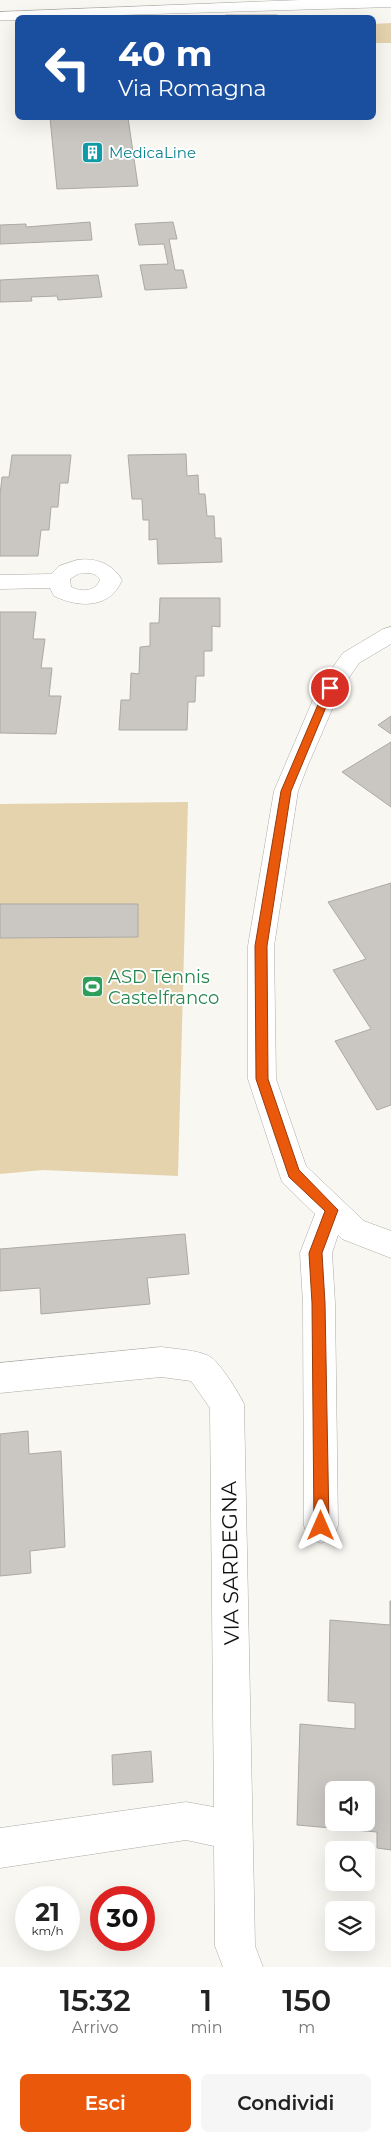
<!DOCTYPE html>
<html lang="it">
<head>
<meta charset="utf-8">
<style>
	:root { --surface:#fff; --page:#f6f6f6; --text:#222; --muted:#767676; --accent:#ea580c }
	body { margin:0; font-family:Montserrat,sans-serif; background:var(--page); color:var(--text); height:100vh; display:flex; flex-direction:column; font-size:19px; white-space:nowrap }
	* { box-sizing:border-box; margin:0 }
	p { font-size:16px; color:var(--muted) }
	.icon { flex:none; width:28px; height:28px; fill:none; stroke:currentColor; stroke-width:2; stroke-linecap:round; stroke-linejoin:round }
	.map { position:relative; height:1967px; overflow:hidden }
	.side { display:flex; flex-direction:column; background:var(--surface); flex:1 }
	.side>* { flex:none }
	.banner { position:absolute; left:15px; top:15px; width:361px; height:105px; border-radius:8px; box-shadow:0 5px 20px #0002; background:#1a4fa0; color:#fff; overflow:hidden }
	.controls { position:absolute; left:325px; top:1781px; display:grid; gap:10px }
	.controls a { display:grid; place-items:center; width:50px; height:50px; border-radius:8px; background:var(--surface); box-shadow:0 5px 20px #0002; font-size:25px }
	.speed { position:absolute; left:15px; top:1886px; display:flex; gap:10px; font-size:25px; font-weight:700; text-align:center }
	.speed>* { display:grid; place-content:center; width:65px; height:65px; border-radius:50%; background:var(--surface); box-shadow:0 5px 20px #0002; line-height:1 }
	.speed small { font-size:12px; font-weight:400 }
	.speed .limit { border:8px solid #d22; background:#fff; color:#111 }
	.pin { position:absolute; display:grid; place-items:center; width:42px; height:42px; color:#fff; margin:-21px; border:2px solid #fff; border-radius:50%; box-shadow:0 1px 5px #0007 }
	.me { position:absolute; width:55px; margin:-28px; rotate:0deg; stroke-linejoin:round; filter:drop-shadow(0 0 4px #0008) }
	.turn { display:flex; align-items:center; gap:18px; height:105px; padding:0 20px; font-size:22px }
	.turn .icon { width:65px; height:65px; stroke-width:2.5 }
	.turn b { display:block; font-size:35px; line-height:42px }
	.eta { display:flex; justify-content:space-evenly; align-items:center; height:85px; text-align:center }
	.eta b { font-size:30px; font-weight:600; line-height:35px }
	.action { display:flex; gap:10px; margin-top:auto; padding:10px 20px }
	.action a { flex:1; height:58px; border-radius:8px; background:var(--accent); color:#fff; font-size:20px; font-weight:600; line-height:58px; text-align:center }
	.action a+a { background:var(--page); color:var(--text) }
	.map>svg:first-child { display:block }
	.green { fill:#e5d3ae }
	.building { fill:#cac7c3; stroke:#aca9a5; fill-rule:evenodd }
	.lines { fill:none; stroke-linecap:round; stroke-linejoin:round }
	.minor-casing { stroke:#acaaa6; stroke-width:1 }
	.tertiary-casing { stroke:#acaaa6; stroke-width:1 }
	.minor { fill:#fff; fill-rule:evenodd }
	.tertiary { fill:#fff; fill-rule:evenodd }
	.route { fill:#ea580c; stroke:#983908 }
	.labels { text-anchor:middle; dominant-baseline:central; stroke-width:4; stroke-linejoin:round; paint-order:stroke }
	.far-culture-label { font-size:15px; fill:#0d838f; stroke:#fff; text-anchor:start }
	.leisure-label { font-size:18px; fill:#27864d; stroke:#fff; text-anchor:start }
	.near-street-label { font-size:21px; fill:#141311; stroke:#fff }
</style>
</head>
<body>
<div class="map">
<svg width="391" height="1967" viewBox="0 0 391 1967">
	<rect width="100%" height="100%" fill="#f9f7f2"/>
	<g class="green">
		<path d="M391,23V43H374V24Z"/>
		<path d="M188,802L178,1176L43,1170L0,1174V804Z"/>
	</g>
	<g class="building">
		<rect x="226" y="15" width="51" height="3"/>
		<path d="M50,118H128L138,186L57,189Z"/>
		<path d="M90,222L92,240L0,244V225L26,224V227Z"/>
		<path d="M173,222L177,239H169L175,270H183L187,288L145,290L140,265L168,264L164,244L139,245L135,224Z"/>
		<path d="M98,275L102,297L58,300L57,296L31,297L32,301L0,302V280Z"/>
		<path d="M186,454L187,476L198,475L199,494H205L207,516H214L215,538H221L222,562L158,564L157,539L149,540V520H143L142,499H132L128,455Z"/>
		<path d="M12,455H71L68,483H60L58,507H51L49,530H41L38,556H0V495L2,477H9Z"/>
		<path d="M160,598H220V627L212,626V651H204V676H196L195,702H188L187,730H119L121,700H130L131,673L139,674L140,647L150,646V623H159Z"/>
		<path d="M0,612H36L33,639H45L41,668H52L49,696H61L56,734L0,733Z"/>
		<path d="M391,716V734L378,725Z"/>
		<path d="M391,742V807L342,772Z"/>
		<path d="M391,883V1105L377,1110L335,1041L371,1029L333,970L366,959L328,902Z"/>
		<path d="M0,904H138V937L0,938Z"/>
		<path d="M185,1234L189,1274L147,1278L150,1304L41,1314L40,1288L0,1291V1249Z"/>
		<path d="M28,1431L29,1454L61,1451L65,1547L30,1551L31,1573L0,1576V1434Z"/>
		<path d="M390,1601H391V1850L377,1848V1832L297,1825L300,1724L355,1729V1703L328,1701L330,1620L390,1625ZM334,1790H366V1822H334Z"/>
		<path d="M151,1751L153,1782L113,1785L112,1755Z"/>
	</g>
	<g class="lines">
		<defs>
			<g id="minor">
				<path d="M77,560C95,557 113,564 122,580C110,609 79,608 54,596L50,588L0,589V575L51,574L59,566ZM86,573C92,573 97,574 100,580C95,592 82,592 71,587L70,579L78,574Z"/>
				<path d="M391,627V644L359,663L341,689L308,765L298,791L274,946L276,1079L306,1166L364,1221L391,1231V1258L342,1239L338,1235L332,1253L335,1303L338,1526L333,1538L321,1543L309,1538L304,1526L303,1303L300,1253L315,1214L282,1182L248,1079V946L274,791L318,688L343,653L383,629Z"/>
				<path d="M161,1347C174,1349 202,1350 212,1358C221,1365 239,1393 244,1404L255,1946L263,1967H223L215,1946L214,1846L186,1840L0,1868V1828L186,1802L214,1807L210,1408L191,1381L161,1377L0,1393V1363Z"/>
			</g>
			<path id="tertiary" d="M301,0H391V7L18,18V20H0V12Z"/>
		</defs>
		<use href="#minor" class="minor-casing"/>
		<use href="#tertiary" class="tertiary-casing"/>
		<use href="#minor" class="minor"/>
		<use href="#tertiary" class="tertiary"/>
	</g>
	<path class="route" d="M330,685L334,688L291,791L267,946L268,1079L299,1170L338,1210L322,1253L325,1303L329,1526L326,1531L321,1533L316,1531L314,1526L312,1303L309,1253L325,1211L289,1177L256,1079L255,946L281,791L325,688Z"/>
	<defs>
		<symbol id="building-square" viewBox="-11 -11 22 22"><rect x="-9" y="-9" width="18" height="18" rx="4" fill="#0f9aa8" stroke="#fff"/><path d="M-4-6H4V6H1V3H-1V6H-4ZM-2.5-4.3h1.7v1.8h-1.7ZM.8-4.3h1.7v1.8H.8ZM-2.5-1h1.7V.8h-1.7ZM.8-1h1.7V.8H.8Z" fill="#fff"/></symbol>
		<symbol id="stadium-square" viewBox="-11 -11 22 22"><rect x="-9" y="-9" width="18" height="18" rx="4" fill="#2e9e5b" stroke="#fff"/><path d="M0-5a6.5 5 0 1 0 0 10a6.5 5 0 1 0 0-10ZM-3.5-1.8h7v3.6h-7Z" fill="#fff"/></symbol>
	</defs>
	<g fill-rule="evenodd">
		<use href="#building-square" x="80" y="140" width="25" height="25"/>
		<use href="#stadium-square" x="80" y="974" width="25" height="25"/>
	</g>
	<g class="labels">
		<g class="far-culture-label">
			<text x="109" y="152">MedicaLine</text>
		</g>
		<g class="leisure-label">
			<text x="108" y="977">ASD Tennis<tspan x="108" dy="21">Castelfranco</tspan></text>
		</g>
		<g class="near-street-label">
			<text transform="translate(230 1563) rotate(-91)">VIA SARDEGNA</text>
		</g>
	</g>
</svg>
<div class="controls">
<a><svg class="icon" aria-label="sound" viewBox="0 0 24 24"><path d="M4 9h4l5-4v14l-5-4H4zM17 9q2 3 0 6"/></svg></a>
<a><svg class="icon" aria-label="search" viewBox="0 0 24 24"><circle cx="10" cy="10" r="6"/><path d="M15 15l6 6"/></svg></a>
<a><svg class="icon" aria-label="layers" viewBox="0 0 24 24"><path d="M12 4l9 5-9 5-9-5zM3 14l9 5 9-5"/></svg></a>
</div>
<div class="speed"><div>21<small>km/h</small></div><div class="limit">30</div></div>
<div class="pin" style="left:330px;top:688px;background:#d93025"><svg class="icon" aria-label="arrive" viewBox="0 0 24 24"><path d="M6 21V4h12l-3 4 3 4H6"/></svg></div>
<svg class="me" style="left:321px;top:1526px" viewBox="-20 -20 40 40"><path d="M0-17L14 15 0 8-14 15z" fill="#ea580c" stroke="#fff" stroke-width="4"/></svg>
<div class="banner">
<div class="turn"><svg class="icon" aria-label="left" viewBox="0 0 24 24"><path d="M17 20v-9H6M10 6l-5 5 5 5"/></svg><div><b>40 m</b>Via Romagna</div></div>
</div>
</div>
<section class="side">
<div class="eta">
<div><b>15:32</b><p>Arrivo</p></div>
<div><b>1</b><p>min</p></div>
<div><b>150</b><p>m</p></div>
</div>
<div class="action"><a>Esci</a><a>Condividi</a></div>
</section>
</body>
</html>
